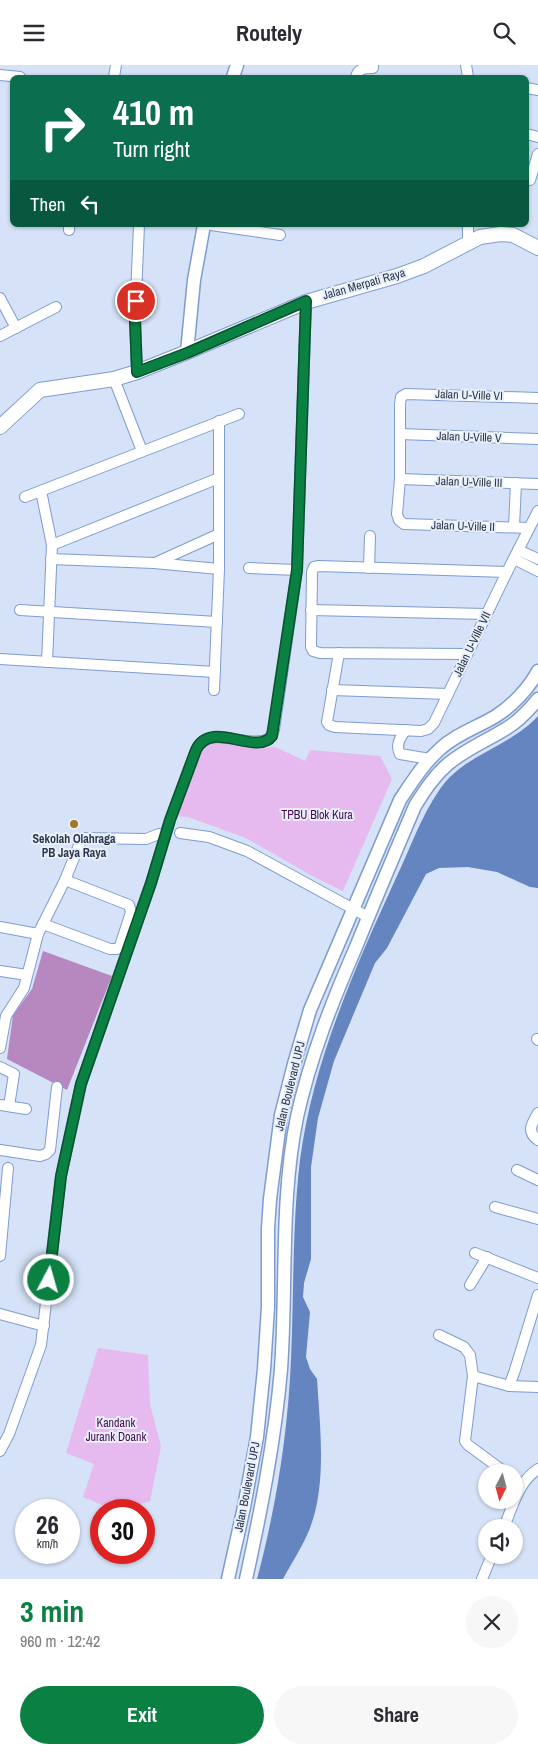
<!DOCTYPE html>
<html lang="en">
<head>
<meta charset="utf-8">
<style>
	:root { --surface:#fff; --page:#f7f7f7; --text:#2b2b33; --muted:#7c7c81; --accent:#0b8043 }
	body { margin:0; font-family:"Archivo Narrow",sans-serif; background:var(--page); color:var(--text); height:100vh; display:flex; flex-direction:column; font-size:19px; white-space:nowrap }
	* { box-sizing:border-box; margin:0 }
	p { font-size:16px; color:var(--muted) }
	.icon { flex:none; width:28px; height:28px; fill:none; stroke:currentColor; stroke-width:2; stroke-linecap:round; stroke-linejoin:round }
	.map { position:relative; height:1514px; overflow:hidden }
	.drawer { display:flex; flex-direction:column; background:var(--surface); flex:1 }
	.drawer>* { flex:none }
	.hud { position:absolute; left:10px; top:10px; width:519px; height:152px; border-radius:8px; box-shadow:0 1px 4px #0004; background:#0b6e4f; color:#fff; overflow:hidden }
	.needle { width:32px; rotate:186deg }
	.fabs { position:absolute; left:478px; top:1399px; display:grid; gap:10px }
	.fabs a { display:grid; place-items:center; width:45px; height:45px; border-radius:50%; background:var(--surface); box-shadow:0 1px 4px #0004; font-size:25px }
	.speed { position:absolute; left:15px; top:1434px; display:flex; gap:10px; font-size:25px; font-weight:700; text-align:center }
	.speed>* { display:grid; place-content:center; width:65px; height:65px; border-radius:50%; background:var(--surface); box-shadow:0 1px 4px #0004; line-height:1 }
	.speed small { font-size:12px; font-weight:400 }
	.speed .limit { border:8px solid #d22; background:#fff; color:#111 }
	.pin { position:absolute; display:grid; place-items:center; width:42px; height:42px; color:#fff; margin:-21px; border:2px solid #fff; border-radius:50%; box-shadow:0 1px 5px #0007 }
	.me { position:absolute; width:55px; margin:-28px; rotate:6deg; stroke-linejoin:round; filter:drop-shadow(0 0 4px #0008) }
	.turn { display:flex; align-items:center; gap:18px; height:105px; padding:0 20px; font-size:22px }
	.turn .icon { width:65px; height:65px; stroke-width:2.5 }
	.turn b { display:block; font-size:35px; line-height:42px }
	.then { display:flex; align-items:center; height:48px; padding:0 20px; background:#0003; gap:10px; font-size:19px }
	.round { display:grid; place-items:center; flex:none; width:52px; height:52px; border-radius:26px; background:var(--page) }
	.summary { display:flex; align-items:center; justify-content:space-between; height:85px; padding:0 20px }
	h1 { font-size:30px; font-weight:800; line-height:38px; color:var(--accent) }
	.cta { display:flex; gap:10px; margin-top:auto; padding:10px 20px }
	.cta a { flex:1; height:58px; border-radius:30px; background:var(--accent); color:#fff; font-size:20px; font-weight:800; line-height:58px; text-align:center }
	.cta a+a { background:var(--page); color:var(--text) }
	header { display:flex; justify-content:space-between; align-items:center; height:65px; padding:0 20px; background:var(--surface); font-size:22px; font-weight:800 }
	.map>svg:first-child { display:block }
	.green { fill:#e6baee }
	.forest { fill:#b788c0 }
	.water { fill:#6485bf }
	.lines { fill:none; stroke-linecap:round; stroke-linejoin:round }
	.minor-casing { stroke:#7f9cce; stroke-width:12 }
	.tertiary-casing { stroke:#7f9cce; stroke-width:15 }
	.secondary-casing { stroke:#7f9cce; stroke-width:16 }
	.minor { stroke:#fff; stroke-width:10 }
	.tertiary { stroke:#fff; stroke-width:12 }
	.secondary { stroke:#fff; stroke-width:14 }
	.route-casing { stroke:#07532c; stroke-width:12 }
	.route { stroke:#0b8043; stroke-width:9 }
	.poi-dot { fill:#9f7725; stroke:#e8effa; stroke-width:2 }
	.labels { text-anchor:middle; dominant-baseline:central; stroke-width:4; stroke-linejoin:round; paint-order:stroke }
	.street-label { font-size:12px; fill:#2c384d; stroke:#e8effa }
	.park-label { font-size:12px; fill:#480b52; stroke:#e8effa }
	.poi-label { font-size:12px; font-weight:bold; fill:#2c384d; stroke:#e8effa }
</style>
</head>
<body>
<header><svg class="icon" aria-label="menu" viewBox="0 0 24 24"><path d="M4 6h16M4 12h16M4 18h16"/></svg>Routely<svg class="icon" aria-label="search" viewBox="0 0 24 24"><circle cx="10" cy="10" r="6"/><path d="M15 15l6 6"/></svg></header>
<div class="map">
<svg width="538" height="1514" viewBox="0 0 538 1514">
	<rect width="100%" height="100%" fill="#d5e2f7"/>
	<g class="green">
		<path d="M218,676L267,683L275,682L305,696L310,685L380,691L392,714L343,826L316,813L246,773L188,752L175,751L189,719L200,686L205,679Z"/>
		<path d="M98,1283L148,1290L150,1339L161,1381L150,1436L122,1445H114L83,1432L94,1399L66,1388Z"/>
	</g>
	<path class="forest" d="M43,886L112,911L67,1025L7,994L13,950L32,924Z"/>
	<path class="water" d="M538,651V823L530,822L497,807L468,802L439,803L426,809L387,883L375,898L334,996L318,1053L311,1102V1194L304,1218L303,1232L310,1247L306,1292L310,1304L317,1314C320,1362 327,1418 310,1463C303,1481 292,1497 283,1514H257C276,1443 288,1368 291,1294C294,1228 292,1161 300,1095C313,996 355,903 396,813C410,784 421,751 440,724C464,689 510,682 538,651Z"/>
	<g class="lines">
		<defs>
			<g id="minor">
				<path d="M466,0L468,12"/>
				<path d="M0,10L20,12"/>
				<path d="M114,12L116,0"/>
				<path d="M356,12C358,3 365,3 373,3V0"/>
				<path d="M526,23L538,25"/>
				<path d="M526,69L538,72"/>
				<path d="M526,116L530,115L538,89"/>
				<path d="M69,160V165"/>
				<path d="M211,160L280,170"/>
				<path d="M468,160V179"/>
				<path d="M0,233L16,263"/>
				<path d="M0,271L56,242"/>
				<path d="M137,307L135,255L139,160"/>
				<path d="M114,314L142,386"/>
				<path d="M400,369L538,374"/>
				<path d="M400,414L538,419"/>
				<path d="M41,426L52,480L47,597"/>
				<path d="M25,432L239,349"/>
				<path d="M514,462L516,418"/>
				<path d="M529,463L404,459L399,455L397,449L400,414V339L401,332L406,329L538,333"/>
				<path d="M52,480L219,413"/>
				<path d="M518,485L538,494"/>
				<path d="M51,494L154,498L219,504"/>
				<path d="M514,494L538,506"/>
				<path d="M155,498L219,469"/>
				<path d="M249,503L297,505"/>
				<path d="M369,503L370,471"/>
				<path d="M20,545L217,557"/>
				<path d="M311,545L486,549"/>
				<path d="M339,588L327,657L329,660L335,662L421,666L428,664L434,658L507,507L538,446"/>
				<path d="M467,589L320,588L313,586L311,582L312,507L314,502L319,501L507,507"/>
				<path d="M0,594L215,607"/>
				<path d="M214,625L219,504V356"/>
				<path d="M332,625L448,629"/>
				<path d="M406,665C400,672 395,680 400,689L430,694"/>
				<path d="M180,768L209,772L247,786L368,852"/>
				<path d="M43,859L110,884H117L120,881L131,847L129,840L65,815"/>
				<path d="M0,862L38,869"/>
				<path d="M0,906L27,910"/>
				<path d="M537,974L538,975"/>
				<path d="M0,983L6,951L24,923L38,869L65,815L82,773L146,774L159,769"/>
				<path d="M0,1002L14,1009L9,1041"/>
				<path d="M0,1040L26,1044"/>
				<path d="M538,1048C532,1058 526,1067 538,1075"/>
				<path d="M0,1085L40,1091L46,1089L50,1085L57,1022"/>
				<path d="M517,1105L538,1115"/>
				<path d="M495,1142L538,1154"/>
				<path d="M475,1188L538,1213"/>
				<path d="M0,1191L8,1103"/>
				<path d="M470,1220L487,1192"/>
				<path d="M0,1249L44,1261"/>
				<path d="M439,1270L464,1282L470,1290L473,1311L509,1321L538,1322"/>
				<path d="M473,1311L465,1376L468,1380L506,1408"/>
				<path d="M509,1321L514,1308L538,1230"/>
				<path d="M0,1386L9,1369L41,1280L61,1111L81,1019L151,818L170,755L196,685C209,658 246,684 269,674L274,665L297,505L306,237"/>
				<path d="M504,1462C513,1441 518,1417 538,1404"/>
				<path d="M482,1514L492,1490"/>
			</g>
			<g id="tertiary">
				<path d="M233,12L237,0"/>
				<path d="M187,287L194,215L204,160"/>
				<path d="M228,1514L244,1442L257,1372L264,1304L268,1242V1163L270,1134L281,1050L294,999L310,945L400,735C412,717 423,699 440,684C456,669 478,662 496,651C512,641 529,623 538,606"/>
				<path d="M246,1514C261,1445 275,1375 281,1304C287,1220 280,1135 297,1052C310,993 332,937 356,882C375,835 395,788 415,741C425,725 434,711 448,699C466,684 488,675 507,663C519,656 529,645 538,634"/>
			</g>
			<path id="secondary" d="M0,362L40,325L114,314L137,307L187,287L306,237L397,211L424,201L480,172L501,169L513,170L538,183"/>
		</defs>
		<use href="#minor" class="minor-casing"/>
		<use href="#tertiary" class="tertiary-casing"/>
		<use href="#secondary" class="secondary-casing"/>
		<use href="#minor" class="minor"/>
		<use href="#tertiary" class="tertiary"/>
		<use href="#secondary" class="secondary"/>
	</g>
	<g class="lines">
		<defs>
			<path id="route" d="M49,1215L61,1111L81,1019L151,818L170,755L196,685C211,653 256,692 272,671L297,505L306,236L187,288L137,307L135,255L136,236"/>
		</defs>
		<use href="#route" class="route-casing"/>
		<use href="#route" class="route"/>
	</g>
	<circle class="poi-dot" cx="74" cy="759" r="5"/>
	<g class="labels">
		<g class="street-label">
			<text transform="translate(364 219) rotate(-16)">Jalan Merpati Raya</text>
			<text transform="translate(469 330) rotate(2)">Jalan U-Ville VI</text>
			<text transform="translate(469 372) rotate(2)">Jalan U-Ville V</text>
			<text transform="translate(469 417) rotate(2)">Jalan U-Ville III</text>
			<text transform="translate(463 461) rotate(2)">Jalan U-Ville II</text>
			<text transform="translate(472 579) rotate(-64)">Jalan U-Ville VII</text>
			<text transform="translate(290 1021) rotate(-76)">Jalan Boulevard UPJ</text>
			<text transform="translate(247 1422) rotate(-79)">Jalan Boulevard UPJ</text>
		</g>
		<g class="park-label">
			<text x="317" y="750">TPBU Blok Kura</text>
			<text x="116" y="1358">Kandank<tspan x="116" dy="14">Jurank Doank</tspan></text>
		</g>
		<g class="poi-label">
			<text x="74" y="774">Sekolah Olahraga<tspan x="74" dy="14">PB Jaya Raya</tspan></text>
		</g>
	</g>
</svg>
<div class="fabs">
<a><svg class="needle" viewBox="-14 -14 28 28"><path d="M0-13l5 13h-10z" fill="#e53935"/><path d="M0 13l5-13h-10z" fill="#7c7c81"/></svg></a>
<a><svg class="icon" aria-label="sound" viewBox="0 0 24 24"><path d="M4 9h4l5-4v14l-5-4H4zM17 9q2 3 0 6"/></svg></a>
</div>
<div class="speed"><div>26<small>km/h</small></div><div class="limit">30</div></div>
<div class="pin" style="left:136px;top:236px;background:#d93025"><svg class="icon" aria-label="arrive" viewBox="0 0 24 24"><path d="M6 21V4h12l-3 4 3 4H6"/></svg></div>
<svg class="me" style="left:49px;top:1215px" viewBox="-20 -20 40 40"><circle r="17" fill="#0b8043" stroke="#fff" stroke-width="3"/><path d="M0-11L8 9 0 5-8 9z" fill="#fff"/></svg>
<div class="hud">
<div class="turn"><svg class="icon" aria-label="right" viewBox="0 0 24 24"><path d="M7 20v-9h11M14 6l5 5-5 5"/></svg><div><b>410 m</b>Turn right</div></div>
<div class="then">Then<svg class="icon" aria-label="left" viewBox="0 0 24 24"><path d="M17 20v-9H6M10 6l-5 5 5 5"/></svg></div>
</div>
</div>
<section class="drawer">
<div class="summary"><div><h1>3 min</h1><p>960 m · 12:42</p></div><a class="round"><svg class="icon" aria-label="close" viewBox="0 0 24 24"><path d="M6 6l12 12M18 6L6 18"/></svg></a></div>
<div class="cta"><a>Exit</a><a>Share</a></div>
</section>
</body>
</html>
